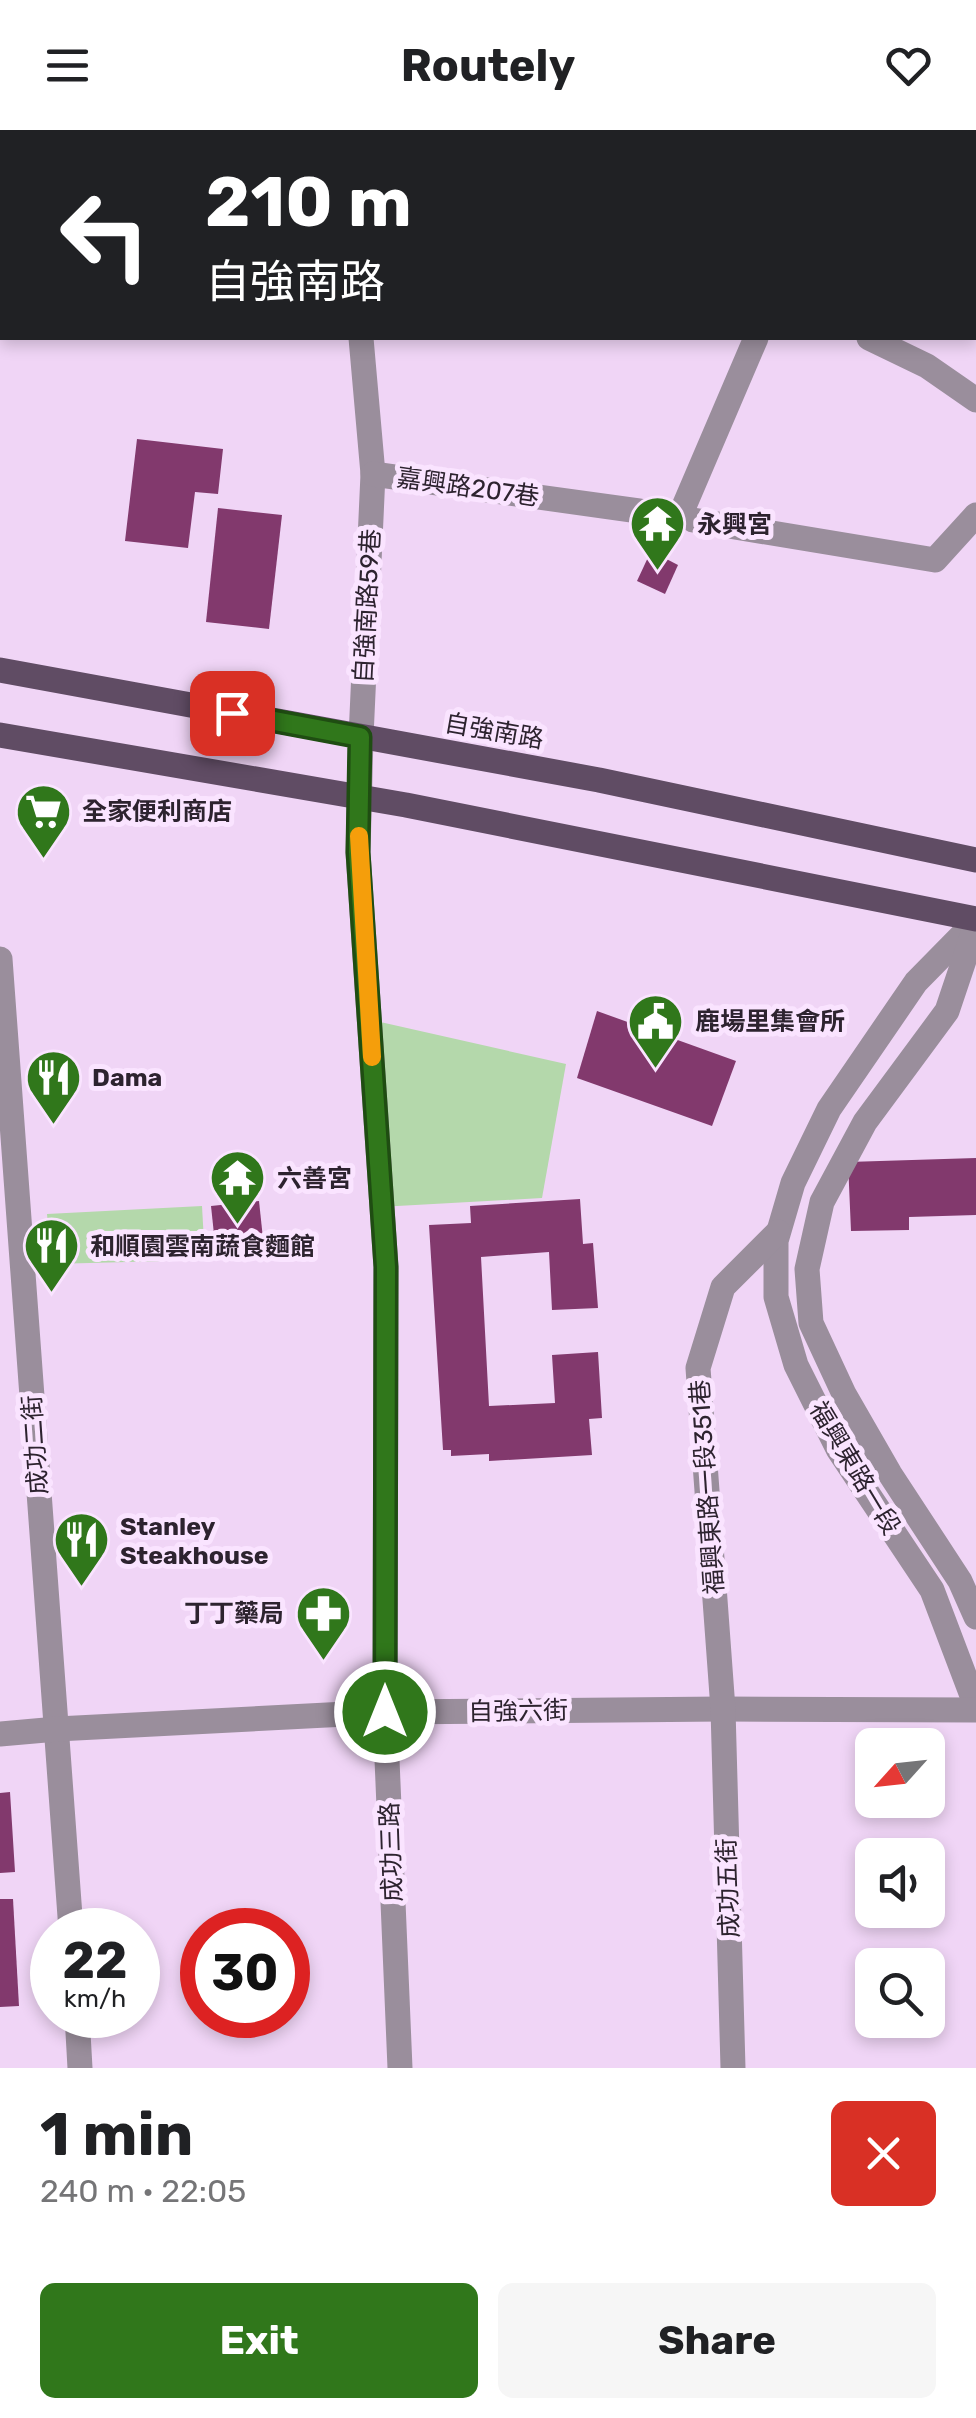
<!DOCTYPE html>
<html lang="en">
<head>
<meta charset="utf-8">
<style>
	:root { --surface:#fff; --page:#f6f6f6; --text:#202124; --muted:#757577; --accent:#30771b }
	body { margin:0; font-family:Rubik,"Noto Sans TC",sans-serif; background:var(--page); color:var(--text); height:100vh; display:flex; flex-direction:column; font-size:38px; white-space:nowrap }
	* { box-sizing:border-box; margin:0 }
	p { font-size:32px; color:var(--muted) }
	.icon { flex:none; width:55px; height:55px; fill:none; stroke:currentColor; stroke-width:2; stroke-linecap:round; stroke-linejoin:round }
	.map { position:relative; height:1938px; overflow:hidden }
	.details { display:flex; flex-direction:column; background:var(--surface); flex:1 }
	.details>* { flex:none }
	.top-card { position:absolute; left:0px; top:0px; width:978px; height:210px; box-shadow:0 5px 15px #0003; background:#202124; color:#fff; overflow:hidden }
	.needle { width:65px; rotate:243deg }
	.buttons { position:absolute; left:855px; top:1598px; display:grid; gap:20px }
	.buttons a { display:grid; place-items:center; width:90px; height:90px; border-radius:15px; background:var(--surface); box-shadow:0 5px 15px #0003; font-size:50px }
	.speed { position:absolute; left:30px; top:1778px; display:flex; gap:20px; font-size:50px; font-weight:700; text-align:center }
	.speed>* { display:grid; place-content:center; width:130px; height:130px; border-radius:50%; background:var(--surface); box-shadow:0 5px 15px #0003; line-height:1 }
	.speed small { font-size:25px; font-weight:400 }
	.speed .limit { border:15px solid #d22; background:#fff; color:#111 }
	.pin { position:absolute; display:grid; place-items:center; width:85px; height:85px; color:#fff; margin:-42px; border-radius:20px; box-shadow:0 5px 15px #0006 }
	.me { position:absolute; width:110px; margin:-55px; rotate:0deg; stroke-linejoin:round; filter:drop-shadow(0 0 8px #0008) }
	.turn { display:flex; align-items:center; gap:35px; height:210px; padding:0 40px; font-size:45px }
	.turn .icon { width:130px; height:130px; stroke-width:2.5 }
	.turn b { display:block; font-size:70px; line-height:85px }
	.round { display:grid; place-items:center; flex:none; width:105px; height:105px; border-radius:15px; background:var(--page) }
	.headline { display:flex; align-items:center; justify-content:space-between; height:170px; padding:0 40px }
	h1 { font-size:60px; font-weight:700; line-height:75px }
	.primary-button { display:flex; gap:20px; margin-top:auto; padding:20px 40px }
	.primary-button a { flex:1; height:115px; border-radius:15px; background:var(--accent); color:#fff; font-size:40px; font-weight:700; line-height:115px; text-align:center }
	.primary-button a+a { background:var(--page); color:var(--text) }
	header { display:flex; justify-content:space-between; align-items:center; height:130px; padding:0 40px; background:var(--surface); font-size:45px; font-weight:700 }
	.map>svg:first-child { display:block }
	.green { fill:#b4d8ab }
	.building { fill:#82396d }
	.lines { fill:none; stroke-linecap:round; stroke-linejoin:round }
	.minor { stroke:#9a8e9c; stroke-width:25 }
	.major { stroke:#604c64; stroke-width:25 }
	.route-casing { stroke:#1f4d12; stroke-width:25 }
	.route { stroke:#30771b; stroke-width:18 }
	.slow { stroke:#f59e0b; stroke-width:18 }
	.labels { text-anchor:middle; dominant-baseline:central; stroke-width:10; stroke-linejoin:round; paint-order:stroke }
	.street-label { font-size:25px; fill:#2d232f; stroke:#fae4ff }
	.poi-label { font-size:25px; font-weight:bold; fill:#2d232f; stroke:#fae4ff; text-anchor:start }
</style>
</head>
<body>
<header><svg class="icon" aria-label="menu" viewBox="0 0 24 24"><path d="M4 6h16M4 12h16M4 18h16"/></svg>Routely<svg class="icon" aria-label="heart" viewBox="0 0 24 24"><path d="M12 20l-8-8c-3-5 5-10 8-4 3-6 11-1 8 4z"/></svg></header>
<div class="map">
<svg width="976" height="1938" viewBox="0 0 976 1938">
	<rect width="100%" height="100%" fill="#f0d5f6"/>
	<g class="green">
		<path d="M367,889L566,934L542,1068L379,1077Z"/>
		<path d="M202,1076L205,1130L51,1134L47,1084Z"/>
	</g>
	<g class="building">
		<path d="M137,309L223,319L218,364L195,362L188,418L125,411Z"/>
		<path d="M218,378L282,385L269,499L206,492Z"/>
		<path d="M651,421L678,435L665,464L637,451Z"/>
		<path d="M597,881L736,931L712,996L577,948Z"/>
		<path d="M976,1028V1085L909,1087V1100L851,1101L848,1032Z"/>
		<path d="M580,1069L583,1114L593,1113L598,1178L552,1180L549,1122L481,1127L489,1276L555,1273L552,1225L598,1222L602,1288L589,1289L592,1325L489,1331V1324L451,1326V1320H443L429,1095L471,1093L470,1076Z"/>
		<path d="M259,1071L264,1118L216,1123L211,1076Z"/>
		<path d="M10,1662L15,1742L0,1743V1663Z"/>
		<path d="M0,1769H13L19,1876L0,1877Z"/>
	</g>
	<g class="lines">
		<g class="minor">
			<path d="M333,0L340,2"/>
			<path d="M815,2L816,0"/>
			<path d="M361,208L373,344L361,607L358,723L386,1137L385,1582L400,1938"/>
			<path d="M869,208L927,236L976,270"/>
			<path d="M373,344L639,381"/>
			<path d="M679,388L756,208"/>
			<path d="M693,390L935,430L976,385"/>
			<path d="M976,791L916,852L829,979L793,1053L776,1111V1167L796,1235L838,1319L932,1460L976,1576"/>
			<path d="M976,795L947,881L865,992L822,1072L807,1139L811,1193L844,1264L890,1344L960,1451L976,1487"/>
			<path d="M0,829L71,1800"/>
			<path d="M0,1604L57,1599L385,1582L723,1579L976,1580"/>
			<path d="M77,1885L80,1938"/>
			<path d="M733,1938L723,1579L698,1238L723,1157L778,1102"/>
		</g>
		<g class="major">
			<path d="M0,540L599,650L976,730"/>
			<path d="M0,605L406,675L976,789"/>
		</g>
	</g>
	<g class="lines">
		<defs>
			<path id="route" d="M232,583L360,607L358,722L386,1137L385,1582"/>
		</defs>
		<use href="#route" class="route-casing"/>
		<use href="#route" class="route"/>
		<path class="slow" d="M359,706L372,927"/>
	</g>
	<defs>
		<symbol id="temple-pin" viewBox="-11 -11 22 30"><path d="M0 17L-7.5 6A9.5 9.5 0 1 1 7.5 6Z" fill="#30771b" stroke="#fae4ff"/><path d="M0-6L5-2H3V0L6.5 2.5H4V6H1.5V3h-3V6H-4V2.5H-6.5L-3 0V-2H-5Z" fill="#fff"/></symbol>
		<symbol id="supermarket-pin" viewBox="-11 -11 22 30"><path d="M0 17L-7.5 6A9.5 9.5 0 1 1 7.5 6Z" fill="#30771b" stroke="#fae4ff"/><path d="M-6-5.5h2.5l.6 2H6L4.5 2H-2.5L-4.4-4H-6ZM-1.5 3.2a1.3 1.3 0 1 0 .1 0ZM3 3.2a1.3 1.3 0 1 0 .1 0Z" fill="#fff"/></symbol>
		<symbol id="civic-pin" viewBox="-11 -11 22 30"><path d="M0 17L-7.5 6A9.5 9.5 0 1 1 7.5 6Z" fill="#30771b" stroke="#fae4ff"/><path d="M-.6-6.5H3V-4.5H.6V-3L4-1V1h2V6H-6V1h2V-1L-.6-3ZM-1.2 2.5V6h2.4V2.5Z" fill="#fff"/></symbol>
		<symbol id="restaurant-pin" viewBox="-11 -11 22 30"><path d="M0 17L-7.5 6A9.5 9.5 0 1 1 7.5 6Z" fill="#30771b" stroke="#fae4ff"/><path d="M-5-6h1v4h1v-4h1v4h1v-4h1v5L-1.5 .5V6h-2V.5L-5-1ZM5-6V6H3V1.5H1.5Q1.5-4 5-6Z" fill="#fff"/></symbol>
		<symbol id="pharmacy-pin" viewBox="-11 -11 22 30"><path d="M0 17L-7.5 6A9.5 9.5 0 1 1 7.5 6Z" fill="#30771b" stroke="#fae4ff"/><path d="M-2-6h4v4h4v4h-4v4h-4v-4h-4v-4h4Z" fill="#fff"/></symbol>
	</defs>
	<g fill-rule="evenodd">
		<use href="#temple-pin" x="626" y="362" width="63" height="86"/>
		<use href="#supermarket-pin" x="12" y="650" width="63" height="86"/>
		<use href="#civic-pin" x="624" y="860" width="63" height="86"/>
		<use href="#restaurant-pin" x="22" y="916" width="63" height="86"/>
		<use href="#temple-pin" x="206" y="1016" width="63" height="86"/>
		<use href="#restaurant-pin" x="20" y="1084" width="63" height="86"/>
		<use href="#restaurant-pin" x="50" y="1378" width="63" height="86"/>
		<use href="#pharmacy-pin" x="292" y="1452" width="63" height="86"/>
	</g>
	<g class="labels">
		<g class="street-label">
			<text transform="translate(468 357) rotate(8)">嘉興路207巷</text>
			<text transform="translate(367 476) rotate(-87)">自強南路59巷</text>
			<text transform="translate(494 601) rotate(10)">自強南路</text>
			<text transform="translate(35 1315) rotate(-94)">成功二街</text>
			<text transform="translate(855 1338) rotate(59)">福興東路一段</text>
			<text transform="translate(707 1357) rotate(-94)">福興東路一段351巷</text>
			<text transform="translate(518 1581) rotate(-1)">自強六街</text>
			<text transform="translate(391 1722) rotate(-92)">成功三路</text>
			<text transform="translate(728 1758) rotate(-92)">成功五街</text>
		</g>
		<g class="poi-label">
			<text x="697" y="394">永興宮</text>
			<text x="82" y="681">全家便利商店</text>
			<text x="695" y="891">鹿場里集會所</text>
			<text x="92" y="947">Dama</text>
			<text x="277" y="1048">六善宮</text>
			<text x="90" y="1116">和順園雲南蔬食麵館</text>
			<text x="120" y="1396">Stanley<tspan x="120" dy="29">Steakhouse</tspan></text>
			<text x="284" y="1483" text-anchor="end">丁丁藥局</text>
		</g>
	</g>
</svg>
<div class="buttons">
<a><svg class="needle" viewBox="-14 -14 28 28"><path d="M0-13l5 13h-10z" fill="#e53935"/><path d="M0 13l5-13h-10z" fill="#757577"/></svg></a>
<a><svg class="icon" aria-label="sound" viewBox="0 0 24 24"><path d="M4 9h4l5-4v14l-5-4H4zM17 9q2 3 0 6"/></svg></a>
<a><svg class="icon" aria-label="search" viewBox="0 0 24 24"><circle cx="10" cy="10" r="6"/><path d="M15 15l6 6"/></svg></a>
</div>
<div class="speed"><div>22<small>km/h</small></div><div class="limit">30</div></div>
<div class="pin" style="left:232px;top:583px;background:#d93025"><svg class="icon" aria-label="arrive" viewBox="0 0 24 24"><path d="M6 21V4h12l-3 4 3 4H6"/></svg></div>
<svg class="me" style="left:385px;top:1582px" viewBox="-20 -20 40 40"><circle r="17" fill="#30771b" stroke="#fff" stroke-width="3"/><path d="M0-11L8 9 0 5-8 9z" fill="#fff"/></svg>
<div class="top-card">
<div class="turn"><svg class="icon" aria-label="left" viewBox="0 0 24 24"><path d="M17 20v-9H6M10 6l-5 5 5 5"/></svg><div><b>210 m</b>自強南路</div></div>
</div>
</div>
<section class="details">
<div class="headline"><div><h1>1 min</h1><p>240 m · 22:05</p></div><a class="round" style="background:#d93025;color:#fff"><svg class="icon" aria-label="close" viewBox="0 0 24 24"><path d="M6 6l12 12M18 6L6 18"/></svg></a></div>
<div class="primary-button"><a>Exit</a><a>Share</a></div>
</section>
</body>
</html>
